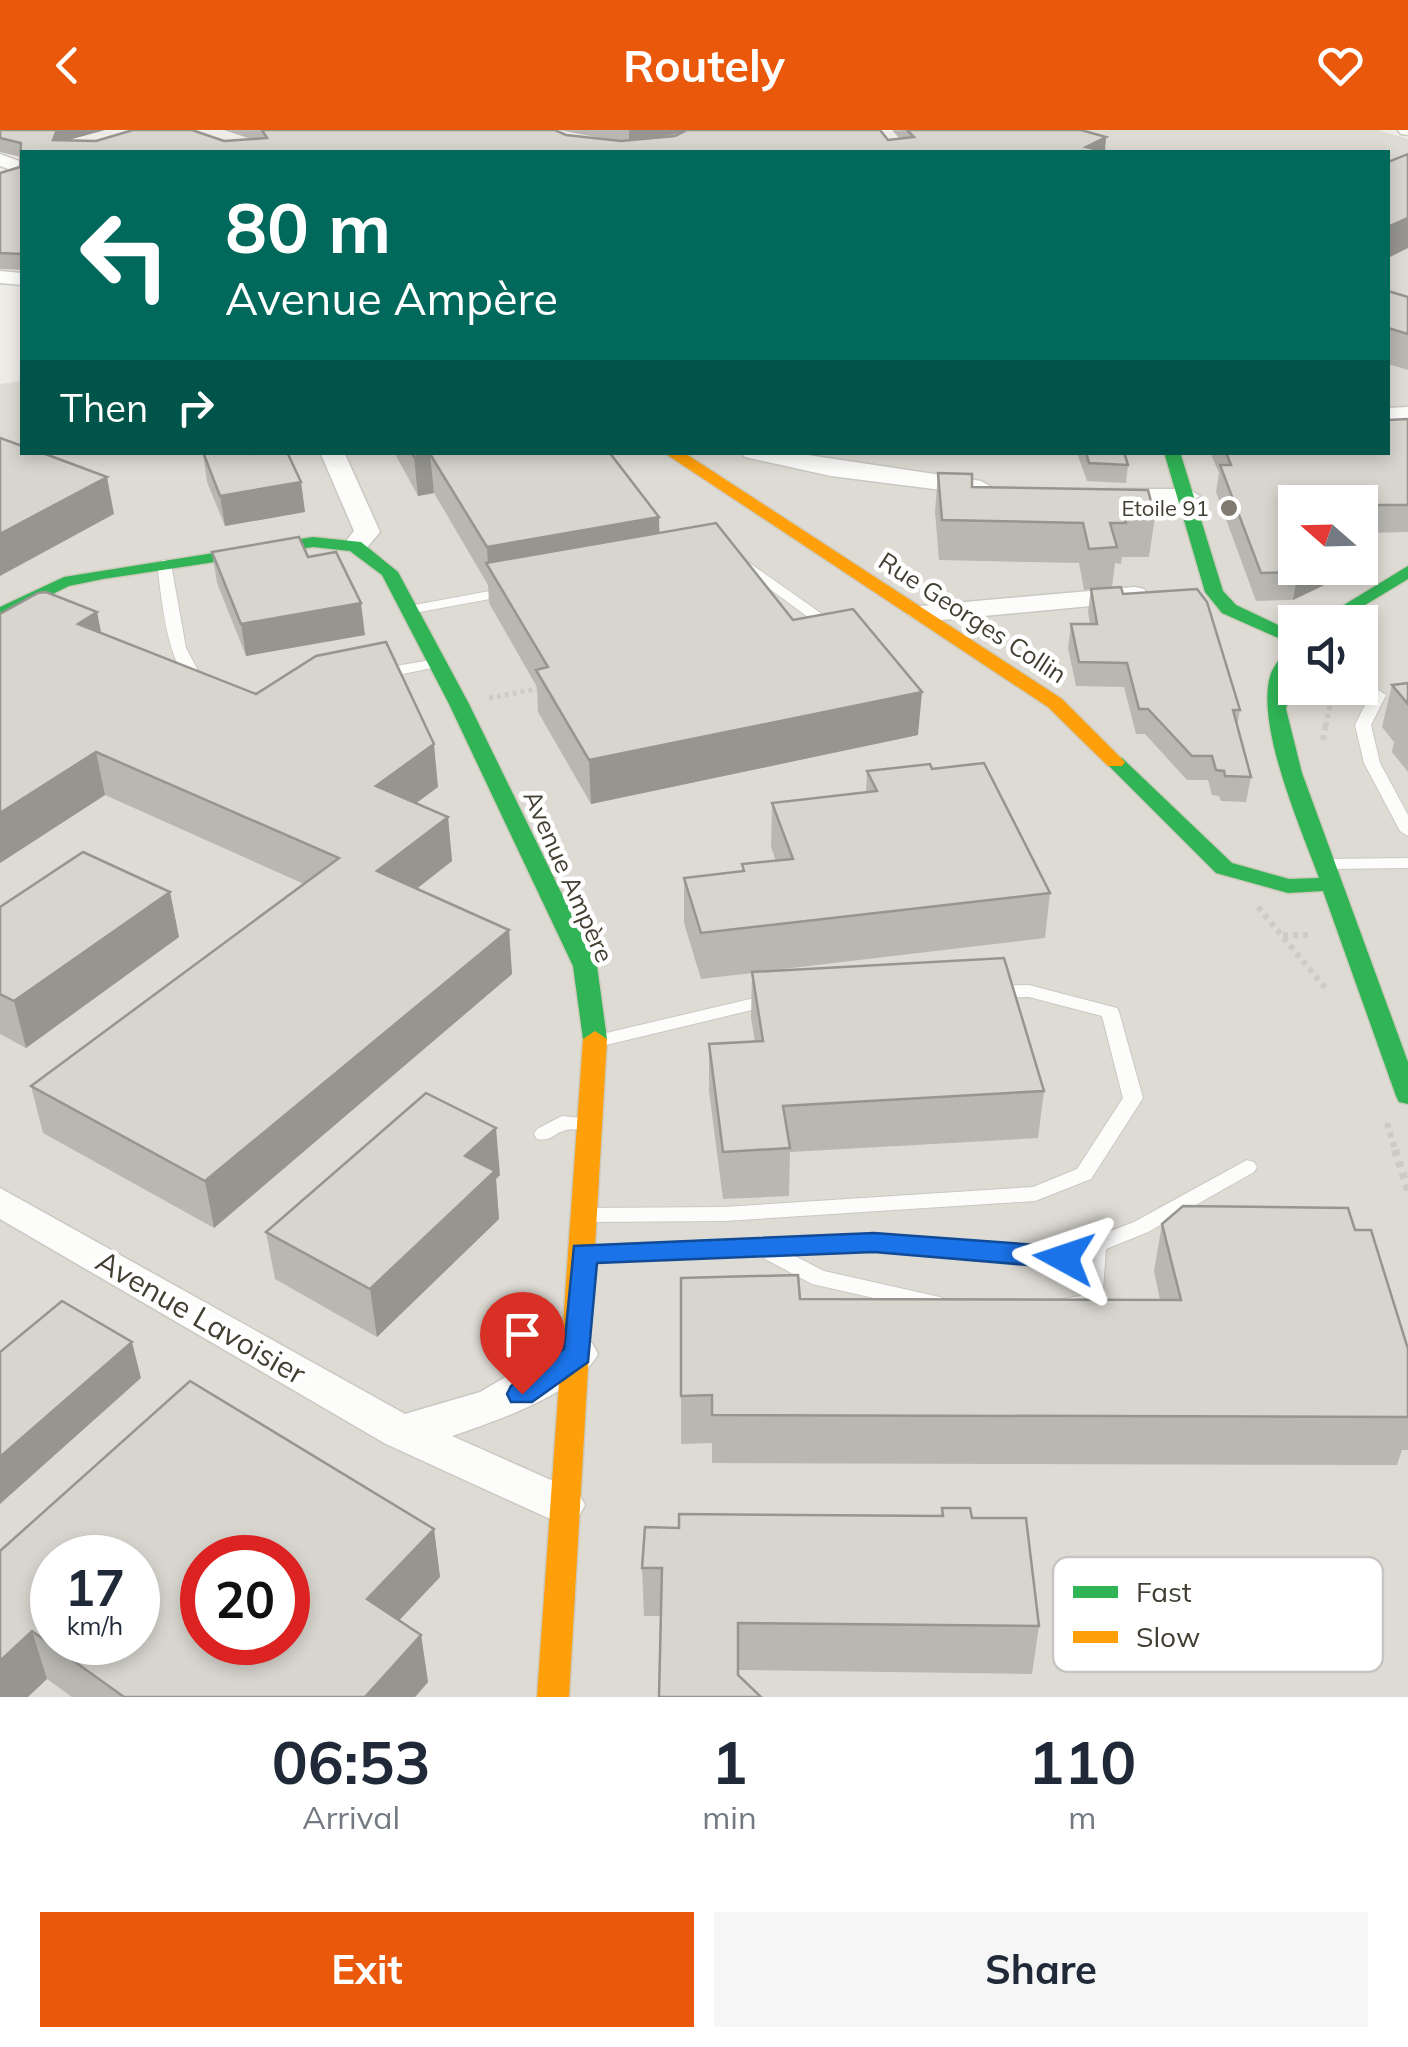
<!DOCTYPE html>
<html lang="en">
<head>
<meta charset="utf-8">
<style>
	:root { --surface:#fff; --page:#f6f6f7; --text:#1f2937; --muted:#747a83; --accent:#ea580c }
	body { margin:0; font-family:Mulish,sans-serif; background:var(--page); color:var(--text); height:100vh; display:flex; flex-direction:column; font-size:38px; white-space:nowrap }
	* { box-sizing:border-box; margin:0 }
	p { font-size:32px; color:var(--muted) }
	.icon { flex:none; width:55px; height:55px; fill:none; stroke:currentColor; stroke-width:2; stroke-linecap:round; stroke-linejoin:round }
	.map { position:relative; height:1567px; overflow:hidden }
	.drawer { display:flex; flex-direction:column; background:var(--surface); flex:1 }
	.drawer>* { flex:none }
	.hud { position:absolute; left:20px; top:20px; width:1370px; height:305px; border-radius:0px; box-shadow:0 5px 15px #0003; background:#00695c; color:#fff; overflow:hidden }
	.needle { width:65px; rotate:290deg }
	.buttons { position:absolute; left:1278px; top:355px; display:grid; gap:20px }
	.buttons a { display:grid; place-items:center; width:100px; height:100px; border-radius:0px; background:var(--surface); box-shadow:0 5px 15px #0003; font-size:50px }
	.speed { position:absolute; left:30px; top:1405px; display:flex; gap:20px; font-size:50px; font-weight:700; text-align:center }
	.speed>* { display:grid; place-content:center; width:130px; height:130px; border-radius:50%; background:var(--surface); box-shadow:0 5px 15px #0003; line-height:1 }
	.speed small { font-size:25px; font-weight:400 }
	.speed .limit { border:15px solid #d22; background:#fff; color:#111 }
	.pin { position:absolute; display:grid; place-items:center; width:85px; height:85px; color:#fff; margin:-102px -42px; border-radius:50% 50% 50% 0; rotate:-45deg; box-shadow:0 0 10px #0007 }
	.pin .icon { rotate:45deg }
	.me { position:absolute; width:110px; margin:-55px; rotate:275deg; stroke-linejoin:round; filter:drop-shadow(0 0 8px #0008) }
	.turn { display:flex; align-items:center; gap:35px; height:210px; padding:0 40px; font-size:45px }
	.turn .icon { width:130px; height:130px; stroke-width:2.5 }
	.turn b { display:block; font-size:70px; line-height:85px }
	.then { display:flex; align-items:center; height:95px; padding:0 40px; background:#0003; gap:20px; font-size:38px }
	.eta { display:flex; justify-content:space-evenly; align-items:center; height:170px; text-align:center }
	.eta b { font-size:60px; font-weight:700; line-height:70px }
	.cta { display:flex; gap:20px; margin-top:auto; padding:20px 40px }
	.cta a { flex:1; height:115px; border-radius:0px; background:var(--accent); color:#fff; font-size:40px; font-weight:700; line-height:115px; text-align:center }
	.cta a+a { background:var(--page); color:var(--text) }
	header { display:flex; justify-content:space-between; align-items:center; height:130px; padding:0 40px; background:var(--accent); color:#fff; font-size:45px; font-weight:700 }
	.map>svg:first-child { display:block }
	.industrial { fill:#dedbd4; fill-rule:evenodd }
	.lines { fill:none; stroke-linecap:round; stroke-linejoin:round }
	.lane-casing { stroke:#cac8c2; stroke-width:2 }
	.street-casing { stroke:#cac8c2; stroke-width:3 }
	.fast-casing { stroke:#cdcabc; stroke-width:3 }
	.slow-casing { stroke:#cdcabc; stroke-width:3 }
	.path-far2 { stroke:#cccbc6; stroke-width:5; stroke-dasharray:4 4; stroke-linecap:butt }
	.path-far1 { stroke:#cccbc6; stroke-width:6; stroke-dasharray:5 5; stroke-linecap:butt }
	.path { stroke:#cccbc6; stroke-width:8; stroke-dasharray:6 6; stroke-linecap:butt }
	.lane { fill:#fcfcfb; fill-rule:evenodd }
	.street { fill:#fcfcfb; fill-rule:evenodd }
	.fast { fill:#30b455; fill-rule:evenodd }
	.slow { fill:#ff9f0a; fill-rule:evenodd }
	.wall { fill:#b9b7b1 }
	.shaded-wall { fill:#969590 }
	.building { fill:#d7d5ce; stroke:#969590; stroke-width:2.5; fill-rule:evenodd }
	.route { fill:#1a73e8; stroke:#114b97; stroke-width:2.5 }
	.poi-dot { fill:#7f7b71; stroke:#fff; stroke-width:4 }
	.labels { text-anchor:middle; dominant-baseline:central; stroke-width:9; stroke-linejoin:round; paint-order:stroke }
	.far-poi-label { font-size:22px; fill:#433e32; stroke:#fff; text-anchor:end }
	.street-label { font-size:25px; fill:#433e32; stroke:#fff }
	.near-street-label { font-size:30px; fill:#433e32; stroke:#fff }
	.key { fill:#fff; stroke:#c7c5c2; stroke-width:2.5 }
	.key-label { font-size:28px; fill:#433e32 }
</style>
</head>
<body>
<header><svg class="icon" aria-label="back" viewBox="0 0 24 24"><path d="M15 5l-7 7 7 7"/></svg>Routely<svg class="icon" aria-label="heart" viewBox="0 0 24 24"><path d="M12 20l-8-8c-3-5 5-10 8-4 3-6 11-1 8 4z"/></svg></header>
<div class="map">
<svg width="1408" height="1567" viewBox="0 0 1408 1567">
	<rect width="100%" height="100%" fill="#eeece6"/>
	<path class="industrial" d="M1025,0H1378L1408,9V1567H0V254L22,251V322H1388V22H1028ZM1295,372H1360V438H1295ZM1295,492H1360V558H1295ZM52,1428H138V1512H52ZM202,1428H288V1512H202Z"/>
	<g class="lines">
		<defs>
			<g id="lane">
				<path d="M738,425L822,484V490H812L733,432L731,429Z"/>
				<path d="M164,430L171,434L186,518L200,544L215,557L212,560C167,564 162,465 157,434Z"/>
				<path d="M512,457L519,461L517,464L409,484L402,480L409,476Z"/>
				<path d="M437,529L444,533L442,536L378,549L370,544L378,539Z"/>
				<path d="M1378,560L1386,565L1371,595L1380,633L1408,685V706L1400,701L1364,633L1355,595L1370,565Z"/>
				<path d="M1408,728V738L1327,739L1319,734L1327,729Z"/>
				<path d="M1029,855L1117,878L1119,882L1143,968L1091,1049L1035,1071L724,1091L590,1092L583,1090L580,1085L583,1080L590,1078L724,1077L1033,1057L1077,1039L1123,968L1102,886L1029,867L992,868L983,862L992,856Z"/>
				<path d="M771,864L780,870L777,874L602,916L593,910L602,904Z"/>
				<path d="M562,986L590,989L593,994L590,999C582,1001 574,998 566,1000C554,1003 551,1012 537,1009L534,1004L537,999Z"/>
				<path d="M1247,1030L1254,1032L1257,1037L1254,1042L1148,1102L1106,1119L1102,1173L1099,1179C1087,1182 1074,1184 1062,1181L1059,1175L1062,1169L1081,1166L1084,1128L1063,1136L874,1120L789,1123L824,1141L944,1168L947,1174L944,1180L936,1182L812,1154L756,1124L589,1131L582,1128L579,1123L582,1118L589,1115L874,1104L1062,1120L1134,1092Z"/>
			</g>
			<g id="street">
				<path d="M1398,0H1408V5L1401,4Z"/>
				<path d="M0,24L22,32V44L0,36Z"/>
				<path d="M0,141L22,143V155L0,153Z"/>
				<path d="M1408,277V291L1388,292V278Z"/>
				<path d="M320,322H344L380,402L364,421L355,424L342,416L354,401Z"/>
				<path d="M741,322H788L981,351L993,358L981,365L831,346L745,327Z"/>
				<path d="M1105,359H1188L1200,366L1188,373L1096,371L1093,366L1096,361Z"/>
				<path d="M1135,457L1144,459L1148,465L1144,471L920,492L907,484L920,476Z"/>
				<path d="M0,1058L405,1284L480,1262L564,1213L578,1208L592,1213L598,1224C577,1264 493,1292 452,1306L578,1362L585,1375L578,1388L563,1393L548,1388L386,1314L0,1089Z"/>
			</g>
			<g id="fast">
				<path d="M1164,322H1180L1223,461L1236,475L1295,503V536L1286,579L1302,643L1408,932V974L1399,972L1396,966L1323,761L1288,763L1216,743L1105,632L1108,628H1122L1232,733L1289,749L1319,748C1301,698 1254,593 1271,543C1275,534 1283,525 1288,517L1294,515L1222,483L1205,462Z"/>
				<path d="M313,407L361,412L398,442L469,574L597,836L607,909L604,915H586L583,909L573,836L449,574L382,445L350,421L313,417L103,449L69,456L0,490V477L64,447Z"/>
				<path d="M1408,436V449L1337,492H1316Z"/>
			</g>
			<g id="slow">
				<path d="M663,322H683L1062,569L1125,632L1122,636H1108L1048,577Z"/>
				<path d="M595,901L607,909L569,1567H537L583,909Z"/>
			</g>
		</defs>
		<use href="#lane" class="lane-casing"/>
		<use href="#street" class="street-casing"/>
		<use href="#fast" class="fast-casing"/>
		<use href="#slow" class="slow-casing"/>
		<g class="path-far2">
			<path d="M489,568L541,558"/>
			<path d="M1326,596L1333,558"/>
		</g>
		<g class="path-far1">
			<path d="M1323,610L1326,593"/>
			<path d="M1258,777L1327,860"/>
			<path d="M1283,805H1310"/>
			<path d="M1387,993L1396,1023"/>
		</g>
		<path class="path" d="M1395,1020L1408,1060"/>
		<use href="#lane" class="lane"/>
		<use href="#street" class="street"/>
		<use href="#fast" class="fast"/>
		<use href="#slow" class="slow"/>
	</g>
	<g class="wall">
		<path d="M0,0H105L68,10L224,11L251,9L224,0H555L566,5L610,10L559,0H880L888,10L900,9L892,0H1030L1106,7L22,22V147L21,140L0,139V43L20,37L21,27L0,22Z"/>
		<path d="M1388,161L1408,167V240L1388,234Z"/>
		<path d="M1408,289V402L1371,403L1370,408H1362L1360,417V372H1295V438H1343L1341,447L1293,470L1256,471L1216,362L1219,343L1210,322H1388Z"/>
		<path d="M203,322L251,324L301,352L305,382L225,396L207,352Z"/>
		<path d="M394,322H609L659,387V402L793,490L918,605L591,674L538,582L537,557L489,473L488,455L434,363L418,366Z"/>
		<path d="M1064,322H1124L1128,335L1126,353L1087,351L1077,323Z"/>
		<path d="M938,343L972,357L1155,387L1149,427H1122L1121,434L1115,433L1112,457L1123,464L1240,580L1237,596L1251,647L1246,672L1221,671L1219,666L1212,665L1208,650H1187L1145,604H1136L1124,557L1076,556L1068,518L1071,494H1090L1088,482L1091,459L1084,460L1079,433L939,430L935,382Z"/>
		<path d="M212,422L308,427L365,505L246,526L217,453Z"/>
		<path d="M97,482L101,503L438,657L416,673L448,687L452,731L416,759L509,800L512,844L214,1098L43,1003L31,956L304,754L105,665L0,733Z"/>
		<path d="M1408,553V642L1392,622L1394,612L1382,597L1392,555Z"/>
		<path d="M932,639L1050,763L1045,808L766,841L1044,961L1038,1008L790,1022L789,1066L723,1069L709,961V914L755,912L751,888L752,843L701,849L684,793V748L742,742V734L776,731L771,717L772,673L866,662L867,641Z"/>
		<path d="M170,762L179,807L26,918L0,904V777Z"/>
		<path d="M500,1045L496,1049L499,1089L377,1207L275,1149L266,1102Z"/>
		<path d="M1162,1094L1355,1100L1408,1219V1320H1402L1397,1335L712,1333V1313L681,1314V1266L800,1169L1160,1170L1154,1141Z"/>
		<path d="M942,1378L972,1388L1039,1496L1032,1544L738,1540V1545L661,1486H644L642,1438L679,1398L941,1386Z"/>
		<path d="M434,1399L440,1447L399,1490L421,1505L428,1552L415,1567H72L47,1549L0,1421Z"/>
	</g>
	<g class="shaded-wall">
		<path d="M57,0H105L61,12L53,10Z"/>
		<path d="M629,0H694L629,13Z"/>
		<path d="M1106,7L1105,22L1086,17Z"/>
		<path d="M1408,88V118L1388,128V97Z"/>
		<path d="M430,324L434,363L418,366L414,327Z"/>
		<path d="M107,347L114,384L0,446V404Z"/>
		<path d="M301,352L305,382L225,396L220,366Z"/>
		<path d="M659,387L660,427L488,435L487,417Z"/>
		<path d="M1308,438H1343L1341,447L1293,470L1298,442Z"/>
		<path d="M361,473L365,505L246,526L241,494Z"/>
		<path d="M97,482L105,523L78,494Z"/>
		<path d="M922,562L918,605L591,674L589,630Z"/>
		<path d="M434,614L438,657L381,699L376,656Z"/>
		<path d="M96,622L105,665L0,733V683Z"/>
		<path d="M448,687L452,731L382,786L377,741Z"/>
		<path d="M170,762L179,807L26,918L14,871Z"/>
		<path d="M509,800L512,844L214,1098L205,1051Z"/>
		<path d="M496,998L500,1045L496,1049L499,1089L377,1207L370,1159L465,1026Z"/>
		<path d="M132,1212L141,1248L0,1374V1327Z"/>
		<path d="M434,1399L440,1447L374,1517L367,1469Z"/>
		<path d="M32,1501L47,1549L28,1567H0V1531Z"/>
		<path d="M421,1505L428,1552L415,1567H365Z"/>
	</g>
	<g class="building">
		<path d="M0,0H57L53,10L96,11L133,0H192L224,11L267,8L262,0H555L566,5L621,11L675,6L687,0H880L888,10L914,7L907,0H1081L1106,7L1086,17L1108,22H22V142V124L0,123V43L20,37L21,13L0,8Z"/>
		<path d="M1408,24V88L1388,97V32Z"/>
		<path d="M1388,161L1408,167V204L1388,198Z"/>
		<path d="M1408,289V375H1372L1375,381H1362L1366,390H1360V372H1295V438H1308L1298,442L1261,443L1220,335H1231L1226,322H1388V290Z"/>
		<path d="M0,308L22,316V322H40L107,347L0,404Z"/>
		<path d="M203,322H251V324L287,322L301,352L220,366Z"/>
		<path d="M412,322H609L659,387L487,417L430,324L414,327Z"/>
		<path d="M1086,322H1124L1128,335L1089,333Z"/>
		<path d="M938,343L972,344V357L1148,360L1155,387H1124L1126,393H1110L1117,417L1089,419L1083,393L942,390Z"/>
		<path d="M716,393L793,490L853,479L922,562L589,630L536,540L548,537L486,433Z"/>
		<path d="M299,407L308,427L336,422L361,473L241,494L212,422Z"/>
		<path d="M1121,457L1123,464L1197,459L1207,472L1240,580H1233L1251,647L1225,646L1224,641L1216,640L1212,626H1192L1148,579H1139L1127,533L1079,532L1071,494H1097L1091,459Z"/>
		<path d="M46,462L97,482L78,494L256,564L316,526L386,512L434,614L376,656L448,687L377,741L509,800L205,1051L31,956L339,728L96,622L0,683V484L38,463Z"/>
		<path d="M1408,553V574L1392,555Z"/>
		<path d="M984,633L1050,763L701,803L684,748L744,741L742,734L793,729L772,673L877,661L867,641L930,634L932,639Z"/>
		<path d="M83,722L170,762L14,871L0,864V777Z"/>
		<path d="M1004,828L1044,961L783,976L790,1018L723,1022L709,914L763,911L752,842Z"/>
		<path d="M426,963L496,998L465,1026L495,1041L370,1159L266,1102Z"/>
		<path d="M1183,1076L1348,1078L1355,1100H1371L1408,1219V1287L712,1285V1265L681,1266V1148L798,1145L800,1169L1181,1170L1162,1094Z"/>
		<path d="M62,1171L132,1212L0,1327V1222Z"/>
		<path d="M190,1251L434,1399L367,1469L421,1505L365,1567H124L32,1501L0,1531V1421ZM52,1428H138V1512H52ZM202,1428H288V1512H202Z"/>
		<path d="M942,1378H970L972,1388H1026L1039,1496L738,1493V1545L761,1567H659L662,1438H642L645,1397L679,1398V1384L943,1386Z"/>
	</g>
	<path class="route" d="M874,1103L1064,1117L1077,1128L1064,1138L874,1122L597,1133L588,1232L532,1272H511L507,1264L511,1256L564,1219L574,1116Z"/>
	<circle class="poi-dot" cx="1229" cy="378" r="10"/>
	<g class="labels">
		<g class="far-poi-label">
			<text x="1209" y="378">Etoile 91</text>
		</g>
		<g class="street-label">
			<text transform="translate(973 487) rotate(33)">Rue Georges Collin</text>
			<text transform="translate(569 746) rotate(66)">Avenue Ampère</text>
		</g>
		<g class="near-street-label">
			<text transform="translate(201 1187) rotate(30)">Avenue Lavoisier</text>
		</g>
	</g>
	<rect x="1053" y="1427" width="330" height="115" rx="15" class="key"/>
	<rect x="1073" y="1456" width="45" height="12" fill="#30b455"/>
	<rect x="1073" y="1501" width="45" height="12" fill="#ff9f0a"/>
	<g class="key-label">
		<text x="1136" y="1472">Fast</text>
		<text x="1136" y="1517">Slow</text>
	</g>
</svg>
<div class="buttons">
<a><svg class="needle" viewBox="-14 -14 28 28"><path d="M0-13l5 13h-10z" fill="#e53935"/><path d="M0 13l5-13h-10z" fill="#747a83"/></svg></a>
<a><svg class="icon" aria-label="sound" viewBox="0 0 24 24"><path d="M4 9h4l5-4v14l-5-4H4zM17 9q2 3 0 6"/></svg></a>
</div>
<div class="speed"><div>17<small>km/h</small></div><div class="limit">20</div></div>
<div class="pin" style="left:522px;top:1264px;background:#d93025"><svg class="icon" aria-label="arrive" viewBox="0 0 24 24"><path d="M6 21V4h12l-3 4 3 4H6"/></svg></div>
<svg class="me" style="left:1064px;top:1128px" viewBox="-20 -20 40 40"><path d="M0-17L14 15 0 8-14 15z" fill="#1a73e8" stroke="#fff" stroke-width="4"/></svg>
<div class="hud">
<div class="turn"><svg class="icon" aria-label="left" viewBox="0 0 24 24"><path d="M17 20v-9H6M10 6l-5 5 5 5"/></svg><div><b>80 m</b>Avenue Ampère</div></div>
<div class="then">Then<svg class="icon" aria-label="right" viewBox="0 0 24 24"><path d="M7 20v-9h11M14 6l5 5-5 5"/></svg></div>
</div>
</div>
<section class="drawer">
<div class="eta">
<div><b>06:53</b><p>Arrival</p></div>
<div><b>1</b><p>min</p></div>
<div><b>110</b><p>m</p></div>
</div>
<div class="cta"><a>Exit</a><a>Share</a></div>
</section>
</body>
</html>
